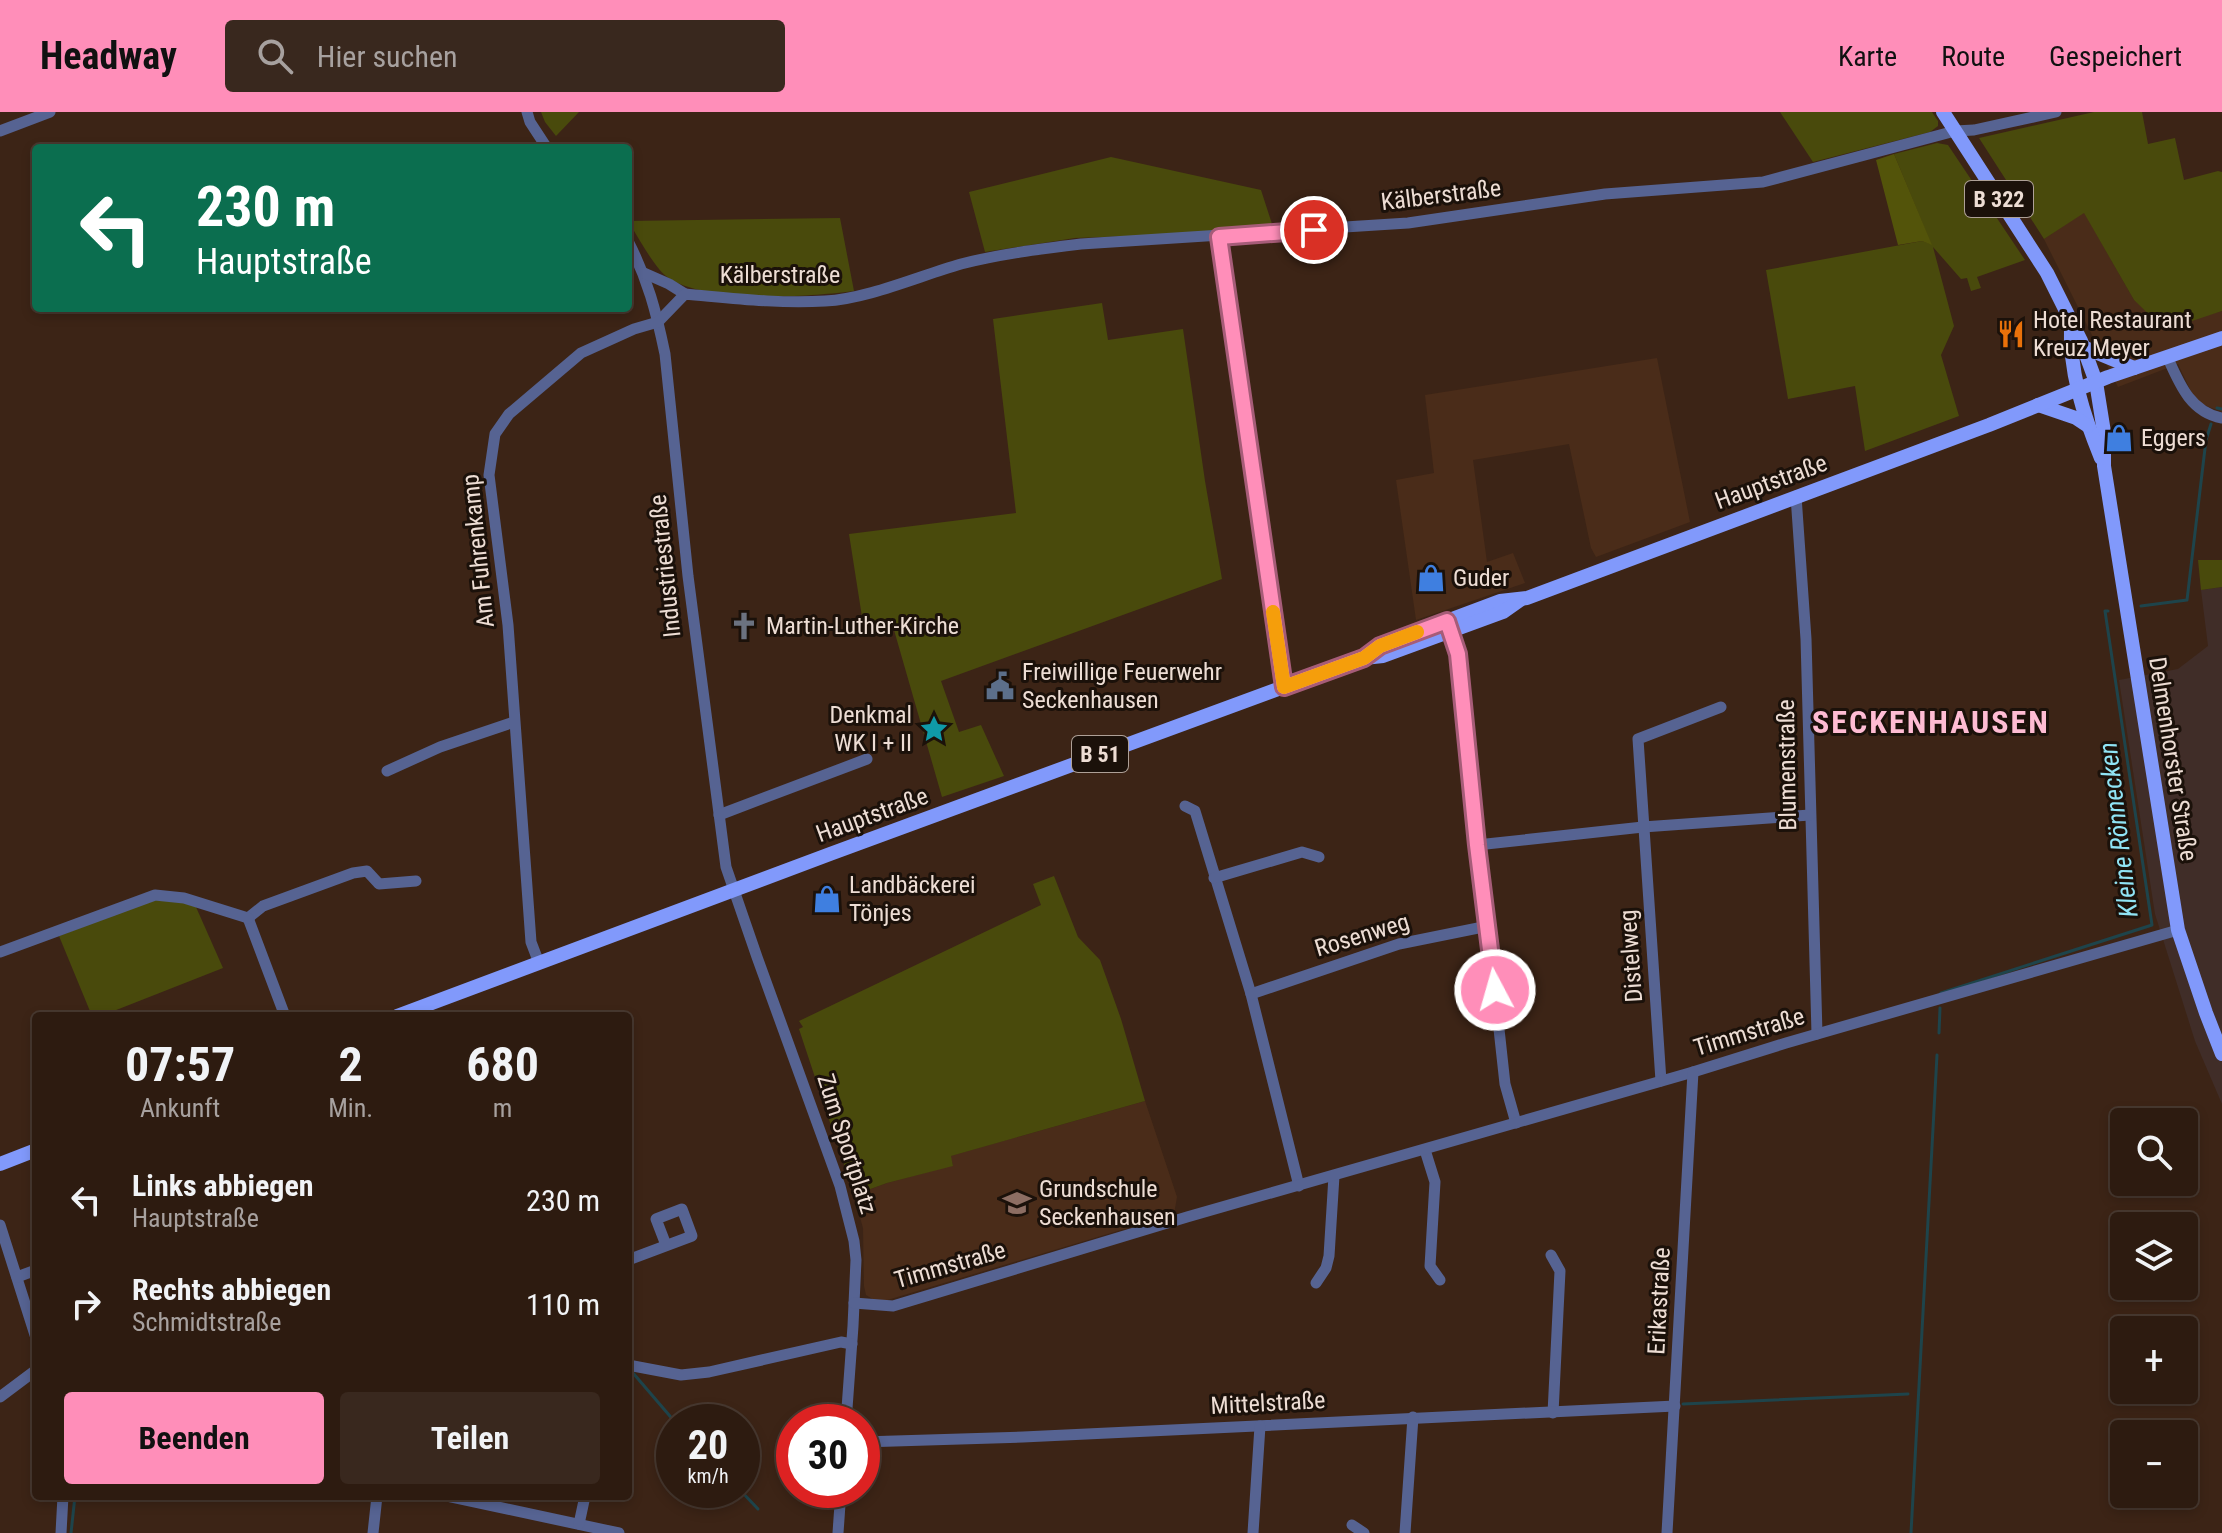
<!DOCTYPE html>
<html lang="de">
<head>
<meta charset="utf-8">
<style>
	:root { --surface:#2d1b10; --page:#39281e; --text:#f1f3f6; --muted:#a7a19f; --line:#483930; --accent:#ff8eb9 }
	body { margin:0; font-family:"Roboto Condensed",sans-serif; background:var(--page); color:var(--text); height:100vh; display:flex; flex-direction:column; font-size:30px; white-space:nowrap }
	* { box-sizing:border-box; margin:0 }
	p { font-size:26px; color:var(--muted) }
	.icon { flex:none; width:44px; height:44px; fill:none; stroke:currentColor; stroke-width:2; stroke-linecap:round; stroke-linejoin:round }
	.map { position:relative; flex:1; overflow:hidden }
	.details { position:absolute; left:32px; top:900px; width:600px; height:488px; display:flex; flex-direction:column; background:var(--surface); border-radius:8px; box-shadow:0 4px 12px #0003,0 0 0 2px var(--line) }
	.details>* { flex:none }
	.guide { position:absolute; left:32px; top:32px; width:600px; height:168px; border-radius:8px; box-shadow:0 4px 12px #0003,0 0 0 2px var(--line); background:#0b6e4f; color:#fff; overflow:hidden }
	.fabs { position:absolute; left:2110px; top:996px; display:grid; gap:16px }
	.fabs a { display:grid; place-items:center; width:88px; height:88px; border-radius:8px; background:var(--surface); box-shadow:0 4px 12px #0003,0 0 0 2px var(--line); font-size:40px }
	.speed { position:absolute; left:656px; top:1292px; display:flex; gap:16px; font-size:40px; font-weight:700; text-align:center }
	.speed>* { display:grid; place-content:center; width:104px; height:104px; border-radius:50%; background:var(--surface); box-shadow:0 4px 12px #0003,0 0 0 2px var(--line); line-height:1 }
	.speed small { font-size:20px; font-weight:400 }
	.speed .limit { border:12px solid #d22; background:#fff; color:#111 }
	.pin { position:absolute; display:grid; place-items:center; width:68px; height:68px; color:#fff; margin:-34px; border:4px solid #fff; border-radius:50%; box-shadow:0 2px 8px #0007 }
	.me { position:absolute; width:88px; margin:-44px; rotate:354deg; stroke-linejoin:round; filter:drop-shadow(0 0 6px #0008) }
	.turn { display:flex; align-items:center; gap:28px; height:168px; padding:0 32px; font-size:36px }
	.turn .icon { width:104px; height:104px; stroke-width:2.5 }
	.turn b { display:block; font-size:56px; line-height:68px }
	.eta { display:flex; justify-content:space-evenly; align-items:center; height:136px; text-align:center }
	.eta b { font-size:48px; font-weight:700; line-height:56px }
	.cta { display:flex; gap:16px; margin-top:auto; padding:16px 32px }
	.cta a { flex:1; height:92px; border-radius:8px; background:var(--accent); color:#111; font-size:32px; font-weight:700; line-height:92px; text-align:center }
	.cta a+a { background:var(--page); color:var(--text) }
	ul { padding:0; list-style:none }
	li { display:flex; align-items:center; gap:24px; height:104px; padding:0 32px }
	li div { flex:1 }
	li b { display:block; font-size:30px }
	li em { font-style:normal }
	header { display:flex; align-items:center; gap:48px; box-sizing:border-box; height:112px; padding:0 40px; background:var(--accent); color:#111 }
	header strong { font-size:38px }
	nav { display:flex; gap:44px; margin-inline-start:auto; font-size:28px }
	.search { width:560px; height:72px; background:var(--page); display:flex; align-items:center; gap:20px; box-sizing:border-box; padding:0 28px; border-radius:8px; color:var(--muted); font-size:30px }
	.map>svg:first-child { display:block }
	.built { fill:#4a2c19 }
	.industrial { fill:#402d28 }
	.green { fill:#494a0c }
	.forest { fill:#53540a }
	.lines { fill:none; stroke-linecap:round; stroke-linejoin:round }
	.stream { stroke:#1e444b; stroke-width:3 }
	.minor { stroke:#566392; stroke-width:11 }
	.major { stroke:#8199fb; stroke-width:14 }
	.route-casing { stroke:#a65c78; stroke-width:20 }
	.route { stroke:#ff8eb9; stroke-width:14 }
	.slow { stroke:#f59e0b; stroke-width:14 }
	.labels { text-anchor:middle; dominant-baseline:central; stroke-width:6; stroke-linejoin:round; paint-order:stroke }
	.shield { fill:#1b110a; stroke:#aea097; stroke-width:2 }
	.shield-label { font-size:22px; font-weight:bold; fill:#edddd4 }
	.street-label { font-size:24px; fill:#edddd4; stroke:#1b110a }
	.poi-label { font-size:24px; fill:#edddd4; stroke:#1b110a; text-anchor:start }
	.water-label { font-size:26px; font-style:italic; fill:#90e4f5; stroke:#1b110a }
	.district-label { font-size:32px; font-weight:bold; letter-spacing:2px; fill:#febcd3; stroke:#1b110a }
</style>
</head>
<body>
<header>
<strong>Headway</strong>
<div class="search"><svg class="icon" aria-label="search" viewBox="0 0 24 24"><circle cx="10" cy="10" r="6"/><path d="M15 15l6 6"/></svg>Hier suchen</div>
<nav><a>Karte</a><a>Route</a><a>Gespeichert</a></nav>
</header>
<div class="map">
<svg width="2222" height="1421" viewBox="0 0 2222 1421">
	<rect width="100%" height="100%" fill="#3c2416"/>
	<g class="built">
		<path d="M2084,100L2134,188L2208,203L2222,199V300L2196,290L2178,252L2118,275L2044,127Z"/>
		<path d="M1657,246L1690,410L1596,445L1591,436L1569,332L1473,348L1487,450L1513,441L1525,471L1416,508L1396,368L1434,361L1425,283Z"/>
		<path d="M1145,989L1177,1085L1174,1102L884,1189H876L866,1183L864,1174L863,1116L854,1083L887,1071L953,1053L950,1044Z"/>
	</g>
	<path class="industrial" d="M2222,475V992L2195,929L2155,802L2119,568L2178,557L2208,534L2201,478Z"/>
	<g class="green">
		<path d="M541,0H579L556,24L545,10Z"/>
		<path d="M1780,0H1932L1938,9V14L1930,20L1813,50Z"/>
		<path d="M2094,0H2142L2148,32L2175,26L2184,68L2218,59L2222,60V199L2165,218L2134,188L2084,101L2044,127L1979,26Z"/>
		<path d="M1937,31L1948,33L2025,148L1977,165L1981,176L1971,179L1967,166L1961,167L1933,135L1954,214L1941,243L1959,304L1865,339L1855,274L1788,287L1766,158L1922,129L1931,132L1894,42Z"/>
		<path d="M1111,45L1261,78L1273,115L1187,122L1075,126L985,140L969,80Z"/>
		<path d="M840,106L854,179C809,185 702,192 666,164C654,155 637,123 628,109Z"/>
		<path d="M1102,191L1108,228L1183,217L1205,369L1222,467L941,569L959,620L981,613L1004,664L942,685L894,518L865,524L849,422L1016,401L993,207Z"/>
		<path d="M2198,448H2222V475L2201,478Z"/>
		<path d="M1054,764L1078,825L1100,848L1121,907L1145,989L951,1044L953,1054L887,1071L854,1083L799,917L803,915L799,909L1041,793L1033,772Z"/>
		<path d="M158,786L178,789L196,795L223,856L101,904H92L59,824Z"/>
	</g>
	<path class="forest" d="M1894,42L1932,133L1922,129L1898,133L1876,48Z"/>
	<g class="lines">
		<g class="stream">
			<path d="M2217,296L2222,297"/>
			<path d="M2141,494L2187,488L2206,328L2211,312"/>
			<path d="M1941,881L2152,813L2105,499H2108"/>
			<path d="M1939,921L1940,896"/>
			<path d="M633,1261L675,1310"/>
			<path d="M1683,1292L1908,1282"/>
			<path d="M740,1378L758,1397"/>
			<path d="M71,1421L75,1384"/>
			<path d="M1911,1421L1937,943"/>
		</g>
		<g class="minor">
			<path d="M527,0L530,10L547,36"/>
			<path d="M0,19L50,0"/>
			<path d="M1219,125L1284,575"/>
			<path d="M628,129C648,168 656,199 665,242L688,464L726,755L757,845L840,1074L854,1129L856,1148L853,1214L846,1310"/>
			<path d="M644,161L669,172L685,182"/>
			<path d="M2167,244C2179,271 2190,300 2222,306"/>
			<path d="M1796,384L1806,527L1817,922"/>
			<path d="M1449,513L1458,542L1505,972L1516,1011"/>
			<path d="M387,659L440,635L514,610"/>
			<path d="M1185,694L1195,699L1251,882L1299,1074"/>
			<path d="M719,703L867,647"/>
			<path d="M1477,733L1643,715L1810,703"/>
			<path d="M1214,766L1302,740L1319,745"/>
			<path d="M248,806L263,794L353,761L367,759L379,772L416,769"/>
			<path d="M248,806L285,904"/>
			<path d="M0,840L155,783L184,786L248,806"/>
			<path d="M539,851L531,830L508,513L489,363L495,322L509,302L581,241L634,217L658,210L685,182C731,186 779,192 825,189C867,187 919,164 961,152C1000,142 1040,137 1081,132L1408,111L1605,82L1763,70L1955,19L1974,18L2056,0"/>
			<path d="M1251,882L1399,832L1488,814"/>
			<path d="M1661,969L1638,627L1721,595"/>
			<path d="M1425,1038L1435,1070L1430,1154L1440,1168"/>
			<path d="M0,1113L36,1226"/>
			<path d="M1551,1143L1560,1159L1553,1301"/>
			<path d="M628,1148L692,1124L682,1097L656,1107L666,1133"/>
			<path d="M17,1165L36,1158"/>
			<path d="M1316,1171L1326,1156L1329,1144L1334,1064"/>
			<path d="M854,1191L893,1194L1187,1105L1693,960L1786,931L2178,818"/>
			<path d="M628,1253L681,1263L709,1260L841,1230L852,1232"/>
			<path d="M0,1285L36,1258"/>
			<path d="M862,1330L1023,1325L1675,1294"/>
			<path d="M447,1384L619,1421"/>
			<path d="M579,1412L585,1384"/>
			<path d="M1352,1413L1364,1421"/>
			<path d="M61,1421L63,1384"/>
			<path d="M373,1421L377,1384"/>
			<path d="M838,1421L841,1378"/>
			<path d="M1253,1421L1260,1314"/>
			<path d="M1405,1421L1413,1305"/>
			<path d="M1667,1421L1693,960"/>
		</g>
		<g class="major">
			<path d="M1943,0L2047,161L2081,229L2096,270L2104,320V354L2178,818L2206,901L2222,942"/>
			<path d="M2071,212C2069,259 2083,302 2101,346"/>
			<path d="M2083,235L2134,256"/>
			<path d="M2038,293L2076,306L2088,314"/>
			<path d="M1365,544L1380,534L1500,489L1527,486L1989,313L2108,265L2222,226"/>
			<path d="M397,904L830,742L1346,552L1364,546L1383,544L1503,500L1520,488"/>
			<path d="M0,1052L36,1038"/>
		</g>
	</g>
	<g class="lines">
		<defs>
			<path id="route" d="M1314,118L1219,125L1284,575L1364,546L1380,534L1447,509L1458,542L1477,733L1495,878"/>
		</defs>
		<use href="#route" class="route-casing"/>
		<use href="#route" class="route"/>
		<path class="slow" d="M1273,500L1284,575L1364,546L1380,534L1417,520"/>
	</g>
	<defs>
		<symbol id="restaurant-bare" viewBox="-9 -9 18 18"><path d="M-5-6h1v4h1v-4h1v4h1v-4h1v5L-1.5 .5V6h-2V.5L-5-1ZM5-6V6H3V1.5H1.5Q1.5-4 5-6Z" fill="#e8710a" stroke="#1b110a" stroke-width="2.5" paint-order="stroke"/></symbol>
		<symbol id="shop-bare" viewBox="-9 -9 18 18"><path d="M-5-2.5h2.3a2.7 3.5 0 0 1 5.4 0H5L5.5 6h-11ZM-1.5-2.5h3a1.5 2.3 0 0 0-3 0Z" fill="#3f7fe0" stroke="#1b110a" stroke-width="2.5" paint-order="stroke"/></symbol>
		<symbol id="church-bare" viewBox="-9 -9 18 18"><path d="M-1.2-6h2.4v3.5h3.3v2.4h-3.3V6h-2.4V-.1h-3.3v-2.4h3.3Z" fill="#6b7280" stroke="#1b110a" stroke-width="2.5" paint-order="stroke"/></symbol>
		<symbol id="civic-bare" viewBox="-9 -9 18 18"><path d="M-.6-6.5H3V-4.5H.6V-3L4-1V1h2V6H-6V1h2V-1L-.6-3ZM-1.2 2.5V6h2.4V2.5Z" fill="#5c6f8a" stroke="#1b110a" stroke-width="2.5" paint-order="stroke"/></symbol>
		<symbol id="sight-bare" viewBox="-9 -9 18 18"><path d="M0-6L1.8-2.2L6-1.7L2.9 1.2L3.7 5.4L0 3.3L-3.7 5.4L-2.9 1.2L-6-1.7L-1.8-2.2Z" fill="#0f9aa8" stroke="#1b110a" stroke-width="2.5" paint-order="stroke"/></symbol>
		<symbol id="school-bare" viewBox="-9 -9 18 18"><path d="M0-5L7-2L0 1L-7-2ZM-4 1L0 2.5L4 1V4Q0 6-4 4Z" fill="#8d6e63" stroke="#1b110a" stroke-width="2.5" paint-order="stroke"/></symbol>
	</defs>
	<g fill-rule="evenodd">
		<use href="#restaurant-bare" x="1991" y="202" width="40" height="40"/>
		<use href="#shop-bare" x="2099" y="306" width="40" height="40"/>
		<use href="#shop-bare" x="1411" y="446" width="40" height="40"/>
		<use href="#church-bare" x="724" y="494" width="40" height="40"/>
		<use href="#civic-bare" x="980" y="554" width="40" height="40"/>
		<use href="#sight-bare" x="914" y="597" width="40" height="40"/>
		<use href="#shop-bare" x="807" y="767" width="40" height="40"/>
		<use href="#school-bare" x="997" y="1071" width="40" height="40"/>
	</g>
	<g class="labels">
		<g class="shield">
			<rect x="1965" y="69" width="68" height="36" rx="6"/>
			<rect x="1072" y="624" width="56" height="36" rx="6"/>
		</g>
		<g class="shield-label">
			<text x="1999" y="87">B 322</text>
			<text x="1100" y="642">B 51</text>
		</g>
		<g class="street-label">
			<text transform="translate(1441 83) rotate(-7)">Kälberstraße</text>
			<text x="780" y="163">Kälberstraße</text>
			<text transform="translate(1771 370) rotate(-20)">Hauptstraße</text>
			<text transform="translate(478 439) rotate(-96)">Am Fuhrenkamp</text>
			<text transform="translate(665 454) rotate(-96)">Industriestraße</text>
			<text transform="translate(2173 647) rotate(81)">Delmenhorster Straße</text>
			<text transform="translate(1787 653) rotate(-91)">Blumenstraße</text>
			<text transform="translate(872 703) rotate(-20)">Hauptstraße</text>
			<text transform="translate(1362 823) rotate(-17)">Rosenweg</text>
			<text transform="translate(1631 844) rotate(-94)">Distelweg</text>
			<text transform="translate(1749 920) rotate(-17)">Timmstraße</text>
			<text transform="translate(847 1032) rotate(72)">Zum Sportplatz</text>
			<text transform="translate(950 1153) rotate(-16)">Timmstraße</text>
			<text transform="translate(1659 1189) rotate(-87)">Erikastraße</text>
			<text transform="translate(1268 1291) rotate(-3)">Mittelstraße</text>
		</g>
		<g class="poi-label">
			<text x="2033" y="208">Hotel Restaurant<tspan x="2033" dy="28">Kreuz Meyer</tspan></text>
			<text x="2141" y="326">Eggers</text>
			<text x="1453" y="466">Guder</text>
			<text x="766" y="514">Martin-Luther-Kirche</text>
			<text x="1022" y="560">Freiwillige Feuerwehr<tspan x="1022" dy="28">Seckenhausen</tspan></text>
			<text x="912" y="603" text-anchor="end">Denkmal<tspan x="912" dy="28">WK I + II</tspan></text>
			<text x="849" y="773">Landbäckerei<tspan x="849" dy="28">Tönjes</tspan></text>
			<text x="1039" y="1077">Grundschule<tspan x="1039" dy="28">Seckenhausen</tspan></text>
		</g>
		<g class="water-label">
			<text transform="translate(2118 718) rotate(-97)">Kleine Rönnecken</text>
		</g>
		<g class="district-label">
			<text x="1931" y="610">SECKENHAUSEN</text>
		</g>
	</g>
</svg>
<div class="fabs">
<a><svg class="icon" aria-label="search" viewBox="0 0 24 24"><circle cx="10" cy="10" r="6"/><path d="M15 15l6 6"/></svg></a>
<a><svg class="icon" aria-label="layers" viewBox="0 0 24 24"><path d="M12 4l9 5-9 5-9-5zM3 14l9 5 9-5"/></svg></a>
<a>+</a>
<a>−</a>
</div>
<div class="speed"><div>20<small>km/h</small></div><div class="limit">30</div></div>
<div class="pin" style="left:1314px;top:118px;background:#d93025"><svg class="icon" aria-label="arrive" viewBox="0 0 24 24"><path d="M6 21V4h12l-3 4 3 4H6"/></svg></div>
<svg class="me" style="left:1495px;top:878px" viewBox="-20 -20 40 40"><circle r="17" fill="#ff8eb9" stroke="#fff" stroke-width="3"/><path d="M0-11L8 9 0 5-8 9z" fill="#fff"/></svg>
<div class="guide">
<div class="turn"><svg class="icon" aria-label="left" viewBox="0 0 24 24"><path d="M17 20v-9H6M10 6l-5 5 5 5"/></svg><div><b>230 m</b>Hauptstraße</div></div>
</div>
<section class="details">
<div class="eta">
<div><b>07:57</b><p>Ankunft</p></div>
<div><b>2</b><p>Min.</p></div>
<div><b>680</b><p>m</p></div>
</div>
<ul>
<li><svg class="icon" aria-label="left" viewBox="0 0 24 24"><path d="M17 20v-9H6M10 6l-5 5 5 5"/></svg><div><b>Links abbiegen</b><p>Hauptstraße</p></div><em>230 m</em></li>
<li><svg class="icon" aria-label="right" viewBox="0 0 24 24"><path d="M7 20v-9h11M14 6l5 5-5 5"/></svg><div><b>Rechts abbiegen</b><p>Schmidtstraße</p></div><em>110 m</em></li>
</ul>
<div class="cta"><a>Beenden</a><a>Teilen</a></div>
</section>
</div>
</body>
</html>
